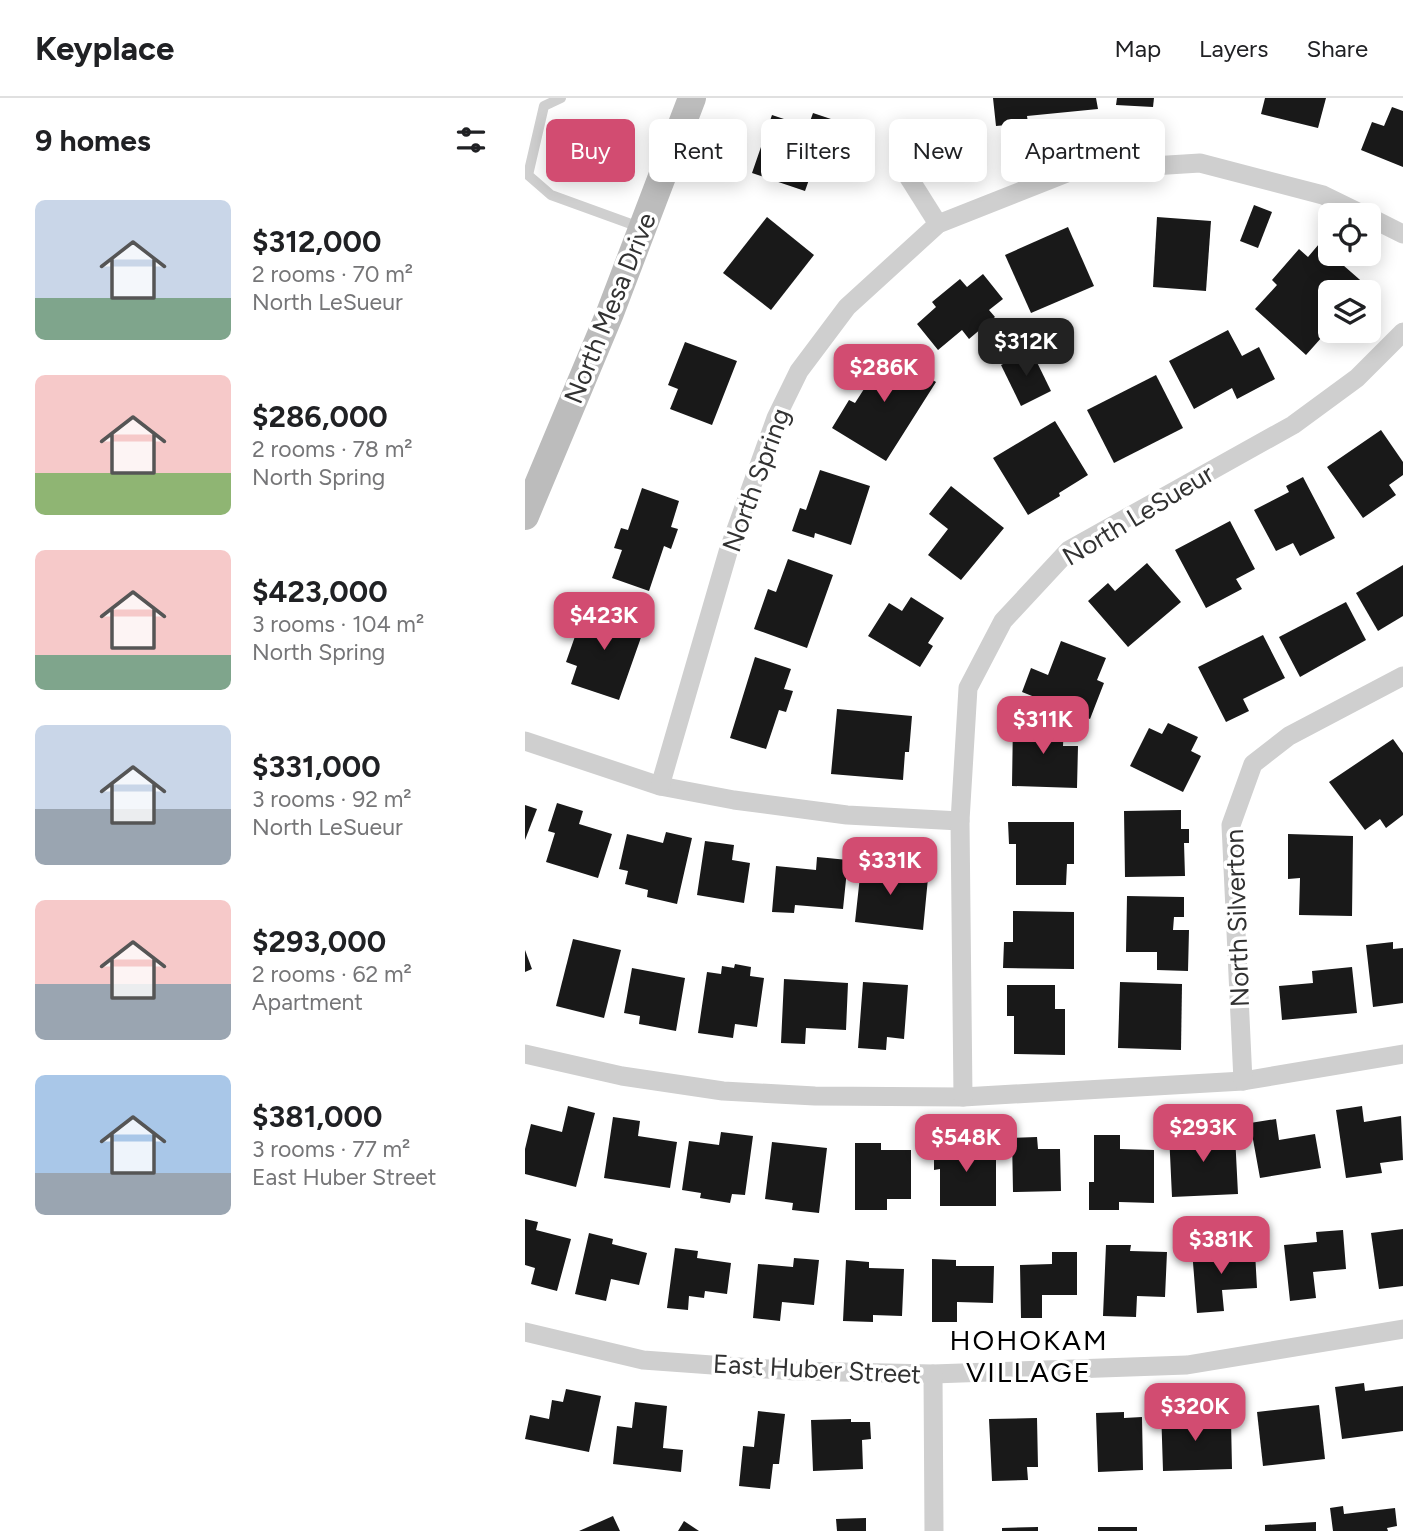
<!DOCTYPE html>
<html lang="en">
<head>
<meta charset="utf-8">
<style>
	body { margin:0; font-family:Figtree,sans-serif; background:#f6f6f6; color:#202124; height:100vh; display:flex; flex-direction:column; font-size:26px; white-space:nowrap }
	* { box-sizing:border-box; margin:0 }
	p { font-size:23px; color:#757577 }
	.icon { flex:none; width:38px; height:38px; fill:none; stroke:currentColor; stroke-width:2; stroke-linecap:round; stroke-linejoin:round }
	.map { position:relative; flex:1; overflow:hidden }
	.drawer { display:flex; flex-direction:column; background:#fff; width:525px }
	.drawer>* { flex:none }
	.guide { position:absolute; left:21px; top:21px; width:665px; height:63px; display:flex; gap:14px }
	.controls { position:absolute; left:793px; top:105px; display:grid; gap:14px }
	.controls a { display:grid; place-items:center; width:63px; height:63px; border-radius:10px; background:#fff; box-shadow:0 4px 18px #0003; font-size:35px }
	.price { position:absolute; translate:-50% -60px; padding:0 16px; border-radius:14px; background:#d24c71; color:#fff; font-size:23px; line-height:46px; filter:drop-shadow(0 2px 4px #0008) }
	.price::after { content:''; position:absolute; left:50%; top:42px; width:21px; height:16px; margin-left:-10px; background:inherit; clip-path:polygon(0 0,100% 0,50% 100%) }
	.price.current { background:#222; color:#fff }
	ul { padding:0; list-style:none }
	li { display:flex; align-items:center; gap:21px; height:175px; padding:0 35px }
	li span { display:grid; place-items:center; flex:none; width:196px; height:140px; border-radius:10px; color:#555 }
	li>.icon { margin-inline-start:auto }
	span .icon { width:84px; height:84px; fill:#fffc; stroke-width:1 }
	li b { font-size:30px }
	h2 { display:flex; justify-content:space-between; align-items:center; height:84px; padding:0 35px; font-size:30px }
	.tag { padding:0 24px; border-radius:10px; background:#fff; box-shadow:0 4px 18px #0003; font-size:24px; line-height:63px }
	.tag.current { background:#d24c71; color:#fff }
	header { display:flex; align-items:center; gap:42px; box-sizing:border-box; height:98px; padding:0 35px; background:#fff; border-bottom:2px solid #e0e0e0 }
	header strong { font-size:33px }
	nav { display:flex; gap:38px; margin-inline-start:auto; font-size:24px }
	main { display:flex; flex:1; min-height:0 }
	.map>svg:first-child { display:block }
	.building { fill:#191919 }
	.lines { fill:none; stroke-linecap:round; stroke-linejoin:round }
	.lane { stroke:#cfcfcf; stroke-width:10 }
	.street { stroke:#cfcfcf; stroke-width:19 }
	.secondary { stroke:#bcbcbc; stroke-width:28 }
	.labels { text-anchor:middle; stroke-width:7; stroke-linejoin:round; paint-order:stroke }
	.street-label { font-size:26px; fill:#323232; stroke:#fff }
	.neighbourhood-label { font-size:28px; letter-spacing:2px; fill:#000; stroke:#fff }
</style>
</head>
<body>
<header>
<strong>Keyplace</strong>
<nav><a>Map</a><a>Layers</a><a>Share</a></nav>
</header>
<main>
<section class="drawer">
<h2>9 homes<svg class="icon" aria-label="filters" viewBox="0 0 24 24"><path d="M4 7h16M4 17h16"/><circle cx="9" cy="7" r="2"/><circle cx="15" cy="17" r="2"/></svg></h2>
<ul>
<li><span style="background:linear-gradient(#c9d6e8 70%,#7fa58c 0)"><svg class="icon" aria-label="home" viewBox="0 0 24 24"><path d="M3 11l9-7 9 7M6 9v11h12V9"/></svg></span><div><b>$312,000</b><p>2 rooms · 70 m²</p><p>North LeSueur</p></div></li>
<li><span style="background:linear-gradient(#f6c9c9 70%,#8fb573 0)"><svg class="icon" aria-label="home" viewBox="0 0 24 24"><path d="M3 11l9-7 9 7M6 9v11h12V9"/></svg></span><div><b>$286,000</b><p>2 rooms · 78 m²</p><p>North Spring</p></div></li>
<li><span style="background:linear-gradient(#f6c9c9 75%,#7fa58c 0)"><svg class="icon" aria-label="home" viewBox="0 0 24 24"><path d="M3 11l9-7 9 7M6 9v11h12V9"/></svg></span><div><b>$423,000</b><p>3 rooms · 104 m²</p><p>North Spring</p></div></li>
<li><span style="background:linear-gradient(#c9d6e8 60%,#9aa5b1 0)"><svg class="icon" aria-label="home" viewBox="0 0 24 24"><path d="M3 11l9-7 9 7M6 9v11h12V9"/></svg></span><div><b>$331,000</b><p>3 rooms · 92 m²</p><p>North LeSueur</p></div></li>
<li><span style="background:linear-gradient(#f6c9c9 60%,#9aa5b1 0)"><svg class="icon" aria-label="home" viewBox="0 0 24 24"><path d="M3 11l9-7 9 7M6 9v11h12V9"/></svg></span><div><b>$293,000</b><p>2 rooms · 62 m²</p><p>Apartment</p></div></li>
<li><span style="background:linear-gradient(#a9c7e8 70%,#9aa5b1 0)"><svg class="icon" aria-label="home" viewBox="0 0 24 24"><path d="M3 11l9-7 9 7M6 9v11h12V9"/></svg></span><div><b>$381,000</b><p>3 rooms · 77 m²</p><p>East Huber Street</p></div></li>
</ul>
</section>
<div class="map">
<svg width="878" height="1433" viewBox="0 0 878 1433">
	<rect width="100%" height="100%" fill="#fff"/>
	<g class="building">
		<path d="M468 0H571L573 11 502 18 503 25 471 28Z"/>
		<path d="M592 0H629L628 9 591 7Z"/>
		<path d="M740 0H801L793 30 736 16Z"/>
		<path d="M867 9 878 13V69L836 52 847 24 859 28Z"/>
		<path d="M288 15 318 25 305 63 292 59 280 93 227 75 247 17 283 29Z"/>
		<path d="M729 107 747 114 733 150 715 143Z"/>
		<path d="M242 119 289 157 246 212 198 175Z"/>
		<path d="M632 119 686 123 681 193 628 189Z"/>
		<path d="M543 129 569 188 506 215 480 157Z"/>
		<path d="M794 146 842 188 837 194H805V230L781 257 730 211 752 187 747 182 774 151 783 159Z"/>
		<path d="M458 176 478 201 464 212 470 219 444 241 437 232 413 252 392 226 411 209 407 204 435 181 442 189Z"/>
		<path d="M703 232 717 258 734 249 750 281 712 301 707 290 669 311 644 263Z"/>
		<path d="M160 244 212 263 187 327 145 311 153 291 143 287Z"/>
		<path d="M355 249 411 284 361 363 307 330 324 302 330 305 339 291 332 286Z"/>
		<path d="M506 252 526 293 496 308 476 267Z"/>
		<path d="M631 277 658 330 589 365 562 312Z"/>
		<path d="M530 323 563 377 534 395 535 398 503 417 468 360Z"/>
		<path d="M856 332 878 364V377L864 387 871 397 838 420 802 369Z"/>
		<path d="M295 372 345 388 326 447 290 435 289 440 267 433 275 410 281 412Z"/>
		<path d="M778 379 810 440 775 458 768 445 751 453 729 412 764 394 761 388Z"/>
		<path d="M426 388 479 430 436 482 403 457 423 431 404 416Z"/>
		<path d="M117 390 154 403 146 429 153 431 146 451 139 448 124 493 87 480 97 452 89 450 96 430 103 432Z"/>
		<path d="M705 423 730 471 711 481 717 491 681 510 650 452Z"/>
		<path d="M263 461 308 477 282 550 229 531 243 491 251 494Z"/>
		<path d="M622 465 656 504 603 549 563 503 583 485 590 493Z"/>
		<path d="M878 467V518L853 533 831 495Z"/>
		<path d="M386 499 419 520 403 545 408 548 395 569 343 538 364 505 377 513Z"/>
		<path d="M821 504 841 542 775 579 754 539Z"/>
		<path d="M61 507 120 528 94 602 46 586 52 568 41 564Z"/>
		<path d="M738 537 760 580 718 601 724 613 701 624 673 569Z"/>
		<path d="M536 543 581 560 572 582 579 585 565 621 497 594 506 570 523 577Z"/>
		<path d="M230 559 266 571 259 591 268 593 261 614 254 612 241 651 205 640Z"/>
		<path d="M312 611 387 618 384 654H380L378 682 306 676Z"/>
		<path d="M488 623 539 625 538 648H553L552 690 487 688Z"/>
		<path d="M643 625 673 639 666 653 676 658 658 694 605 668 624 630 637 636Z"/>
		<path d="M868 641 878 655V717L861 730 855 721 840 732 804 684Z"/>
		<path d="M32 705 58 713 54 726 87 736 73 780 21 764 30 735 23 733Z"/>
		<path d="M0 707 12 711 0 742Z"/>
		<path d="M656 712V731H664V745H659L660 778 600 779 599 713Z"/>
		<path d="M483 724H549V766H542L541 787H491V746H484Z"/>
		<path d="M141 734 167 740 152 806 122 799 123 792 100 786 103 773 94 771 102 736 138 745Z"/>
		<path d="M763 736 828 738 827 818 774 817 775 780 763 781Z"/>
		<path d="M180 743 209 747 207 762 225 765 219 805 172 797Z"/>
		<path d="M292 759 323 762 318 811 270 807 269 815 247 814 251 768 291 772Z"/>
		<path d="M337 760 366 763 365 775 403 780 398 832 330 824Z"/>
		<path d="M602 798 659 799V819H649L648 832H664L663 873 632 872V854H601Z"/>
		<path d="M488 813 549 814V871L478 870 479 844H488Z"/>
		<path d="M48 841 96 852 79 920 31 908Z"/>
		<path d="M868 844V851L878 850V905L848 909 841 847Z"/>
		<path d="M0 852 7 871 0 874Z"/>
		<path d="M210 866 226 869 225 878 239 880 232 929 210 926 208 940 173 935 182 874 196 876 197 868 209 870Z"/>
		<path d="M827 869 832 915 757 922 754 888 788 885 787 873Z"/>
		<path d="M107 870 160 880 151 933 114 926 115 918 99 915Z"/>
		<path d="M259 881 323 885 321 932 281 930 280 946 256 945Z"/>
		<path d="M338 884 383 887 379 941 362 939 361 952 333 950Z"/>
		<path d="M595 884 657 886 656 952 593 950Z"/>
		<path d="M482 887H530V911H540V957L489 956V918H482Z"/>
		<path d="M43 1008 70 1015 51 1089 0 1076V1051L6 1026 37 1034Z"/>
		<path d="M837 1008 839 1024 876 1018 878 1062 855 1065 857 1075 821 1080 811 1012Z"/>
		<path d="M88 1019 115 1023 113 1038 152 1044 145 1090 79 1080Z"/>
		<path d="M751 1021 754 1042 790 1036 796 1070 735 1080 725 1025Z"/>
		<path d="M687 1033V1038L710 1037 713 1096 647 1099 644 1035Z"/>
		<path d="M196 1034 228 1038 220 1097 207 1096 205 1105 175 1100 176 1095 157 1092 164 1043 194 1047Z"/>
		<path d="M569 1037H595V1051L629 1052V1105L594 1104V1112H564V1084H569Z"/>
		<path d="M512 1039 513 1051H535L536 1093 488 1094 487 1040Z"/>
		<path d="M409 1042H436V1050H471V1108H415V1071L409 1072Z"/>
		<path d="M247 1044 302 1050 294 1115 267 1112 268 1105 240 1101Z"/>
		<path d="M330 1045H356V1052H386V1101H362V1112H330Z"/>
		<path d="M0 1121 13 1124 11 1132 46 1141 32 1193 6 1186 10 1170 0 1167Z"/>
		<path d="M878 1131V1188L854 1191 846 1135Z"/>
		<path d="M818 1132 821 1171 788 1174 791 1200 765 1203 759 1147 792 1144 791 1134Z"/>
		<path d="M64 1135 88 1141 87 1146 122 1155 114 1187 86 1181 81 1203 50 1196Z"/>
		<path d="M581 1147H606L605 1153 642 1154 640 1199 612 1198 611 1219 578 1218Z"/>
		<path d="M150 1150 173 1153 172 1160 206 1165 202 1196 180 1193 179 1200 164 1198 163 1212 142 1210Z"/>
		<path d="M692 1150 693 1156 730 1154 732 1190 697 1192 699 1213 672 1215 667 1152Z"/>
		<path d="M527 1154H552V1197H517V1220H496L495 1167 527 1166Z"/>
		<path d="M269 1160 294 1162 289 1207 257 1204 255 1223 228 1220 233 1166 268 1169Z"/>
		<path d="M407 1161 431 1162V1168H469L468 1205 432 1204V1224H407Z"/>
		<path d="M321 1162 344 1164V1170L379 1171 377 1218 348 1217V1224L318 1223Z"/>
		<path d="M839 1285 840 1293 878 1288V1333L817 1341 810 1289Z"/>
		<path d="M41 1291 76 1298 64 1354 0 1341 5 1317 24 1321 27 1302 38 1304Z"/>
		<path d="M110 1304 142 1308 138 1350 158 1352 156 1374 88 1366 92 1328 107 1330Z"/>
		<path d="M794 1307 800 1361 738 1368 732 1314Z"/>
		<path d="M636 1310H660L661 1323 706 1322 707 1371 638 1373Z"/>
		<path d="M233 1313 260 1316 254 1366H248L245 1391 214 1388 218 1348 229 1349Z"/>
		<path d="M599 1314V1320L617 1319 618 1372 573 1374 571 1315Z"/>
		<path d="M512 1320 513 1369H502L503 1382 467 1383 464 1321Z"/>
		<path d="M326 1321V1324H345L346 1341 337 1342 338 1371 288 1373 286 1322Z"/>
		<path d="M818 1408 819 1416 870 1410 872 1428 862 1430 863 1433H808L805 1410Z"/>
		<path d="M88 1418 95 1433H54Z"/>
		<path d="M341 1420V1433H312L311 1421Z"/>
		<path d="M159 1423 174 1433H153Z"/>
		<path d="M791 1424V1433H740V1427Z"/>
		<path d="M513 1429V1433H477V1430Z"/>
		<rect x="573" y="1429" width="39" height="4"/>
	</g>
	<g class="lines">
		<path class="lane" d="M36 0 19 8 3 77 26 97 117 130"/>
		<g class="street">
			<path d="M374 64 413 126"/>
			<path d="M844 119 878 136"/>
			<path d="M0 643 135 688 209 702 322 717 435 723"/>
			<path d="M135 688 203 454 251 320 274 273 322 209 413 126 547 73 675 65 798 97 839 117"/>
			<path d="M0 956 97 978 198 993 290 998 438 999 718 983 878 956"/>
			<path d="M718 983 706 727 728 666 764 638 878 578"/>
			<path d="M438 999 435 723 443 590 478 523 544 452 768 327 832 280 878 234"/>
			<path d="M0 1234 118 1262 270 1273 408 1276 662 1267 878 1231"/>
			<path d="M408 1276 409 1433"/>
		</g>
		<path class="secondary" d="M0 418 85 215 167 0"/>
	</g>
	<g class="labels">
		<g class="street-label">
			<text transform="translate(85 210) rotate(-68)" y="9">North Mesa Drive</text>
			<text transform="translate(231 382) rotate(-70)" y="9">North Spring</text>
			<text transform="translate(613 417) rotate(-31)" y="9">North LeSueur</text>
			<text transform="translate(712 820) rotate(-92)" y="9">North Silverton</text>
			<text transform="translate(292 1271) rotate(3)" y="9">East Huber Street</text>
		</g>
		<g class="neighbourhood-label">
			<text x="504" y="1252">HOHOKAM<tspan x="504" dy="32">VILLAGE</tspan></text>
		</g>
	</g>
</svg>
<div class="controls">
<a><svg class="icon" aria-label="locate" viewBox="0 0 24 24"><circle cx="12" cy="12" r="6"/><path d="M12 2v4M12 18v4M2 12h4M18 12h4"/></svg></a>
<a><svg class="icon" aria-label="layers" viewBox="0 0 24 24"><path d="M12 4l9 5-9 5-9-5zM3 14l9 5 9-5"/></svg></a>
</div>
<b class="price current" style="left:501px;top:280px">$312K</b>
<b class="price" style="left:359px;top:306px">$286K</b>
<b class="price" style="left:79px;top:554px">$423K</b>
<b class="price" style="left:518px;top:658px">$311K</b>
<b class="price" style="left:365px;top:799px">$331K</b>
<b class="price" style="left:678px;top:1066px">$293K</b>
<b class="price" style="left:441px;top:1076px">$548K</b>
<b class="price" style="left:696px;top:1178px">$381K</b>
<b class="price" style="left:670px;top:1345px">$320K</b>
<div class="guide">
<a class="tag current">Buy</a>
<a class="tag">Rent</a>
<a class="tag">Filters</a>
<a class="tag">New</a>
<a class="tag">Apartment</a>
</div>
</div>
</main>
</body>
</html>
